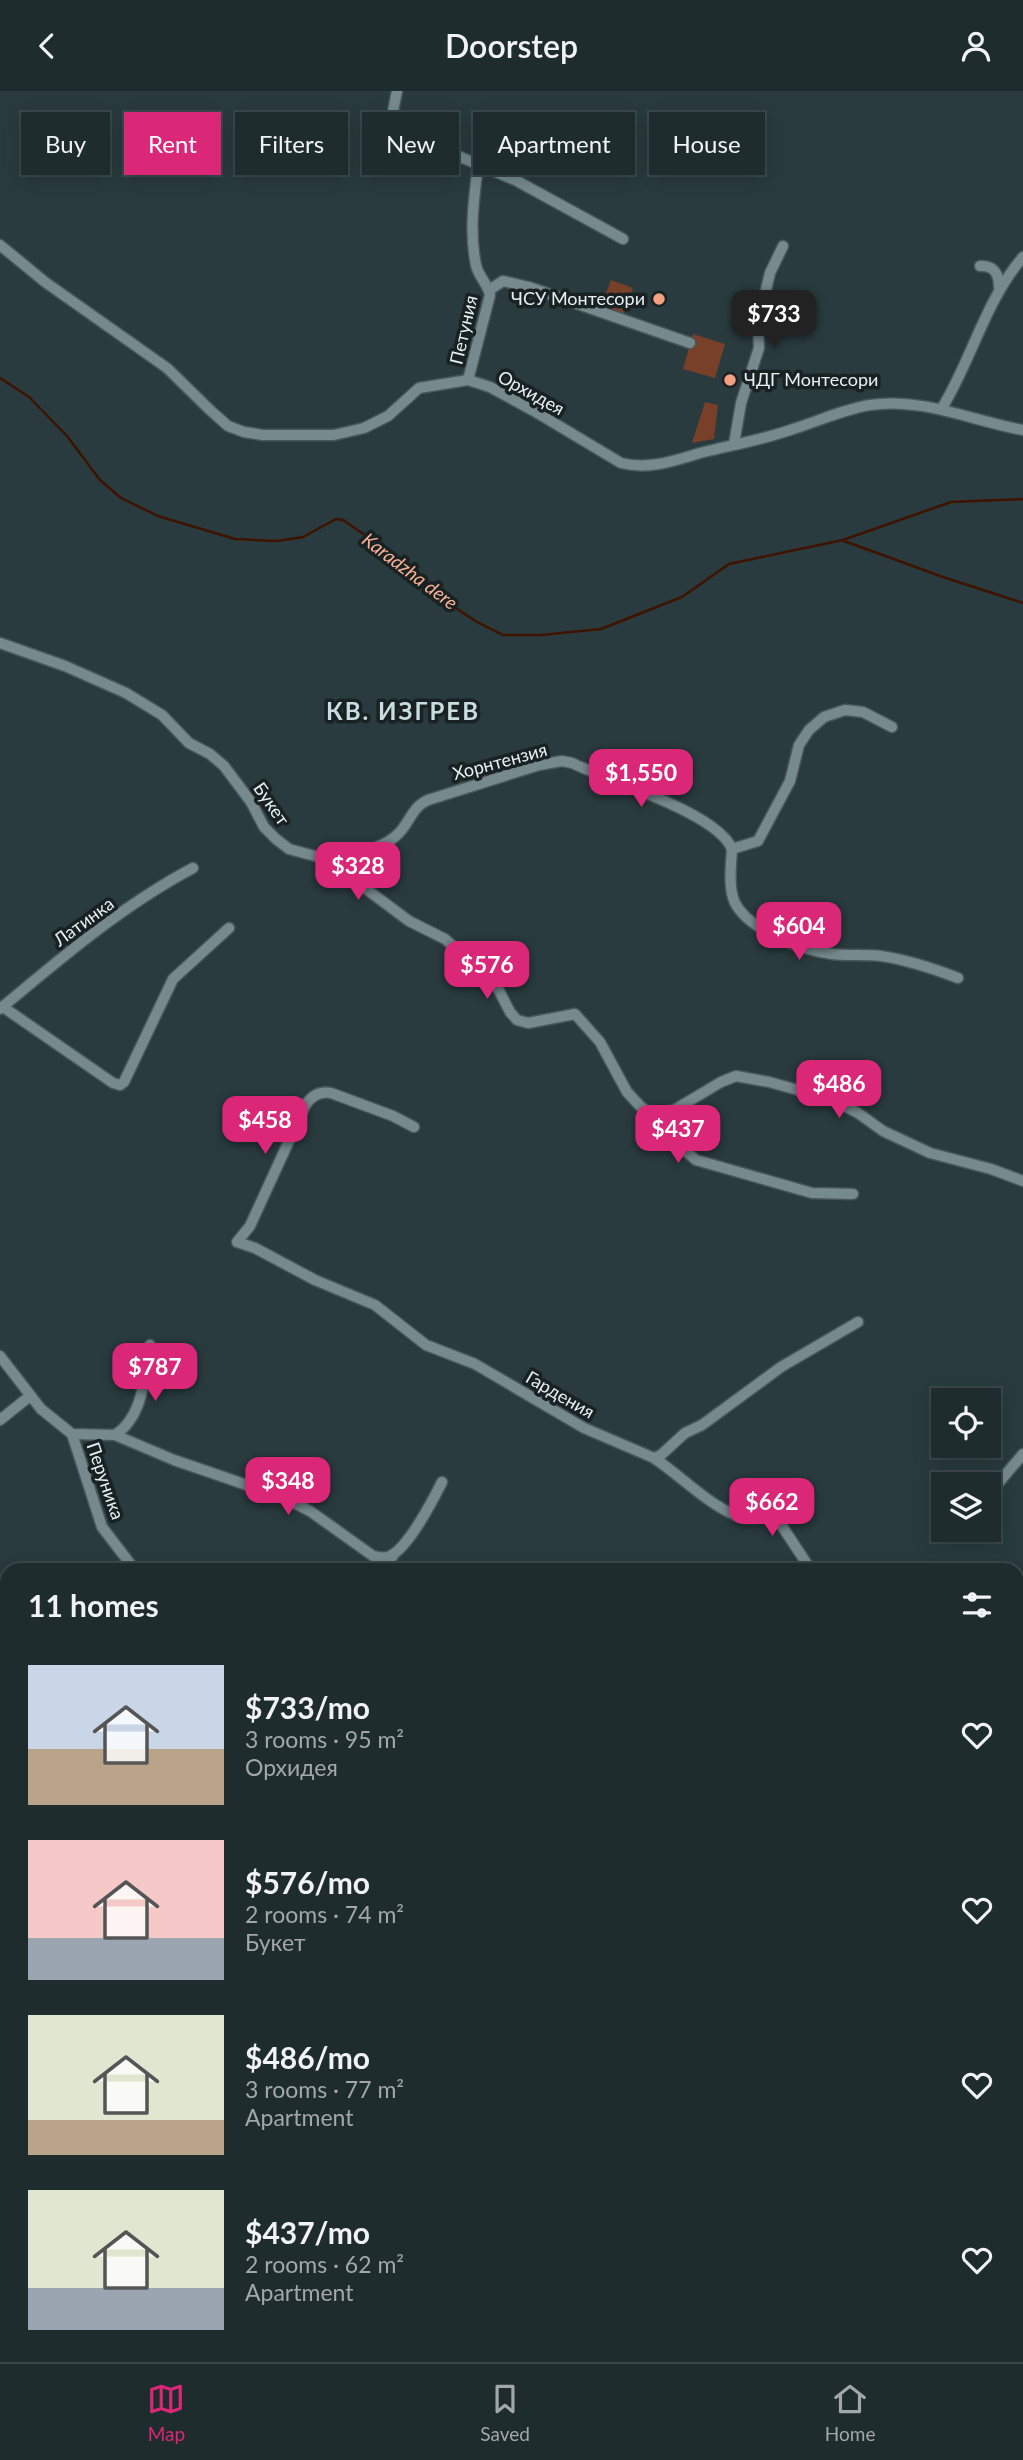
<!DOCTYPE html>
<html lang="en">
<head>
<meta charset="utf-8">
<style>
	body { margin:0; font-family:Lato,sans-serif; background:#273436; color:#f1f3f6; height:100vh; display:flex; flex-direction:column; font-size:26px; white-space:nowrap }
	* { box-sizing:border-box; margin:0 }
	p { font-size:23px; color:#a1a7aa }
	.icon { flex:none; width:38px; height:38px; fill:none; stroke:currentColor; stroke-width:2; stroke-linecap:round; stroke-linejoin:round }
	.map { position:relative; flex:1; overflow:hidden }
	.sheet { position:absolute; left:0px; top:1472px; width:1024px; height:800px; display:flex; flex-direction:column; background:#1f2c2e; border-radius:21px 21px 0 0; box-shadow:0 4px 18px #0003,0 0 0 2px #3c484a }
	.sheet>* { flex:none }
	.banner { position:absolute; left:21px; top:21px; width:982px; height:63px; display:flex; gap:14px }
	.fabs { position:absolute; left:931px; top:1297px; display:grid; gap:14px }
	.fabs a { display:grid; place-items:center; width:70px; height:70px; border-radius:0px; background:#1f2c2e; box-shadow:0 4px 18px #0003,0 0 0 2px #3c484a; font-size:35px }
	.price { position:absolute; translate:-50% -60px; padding:0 16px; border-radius:14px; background:#db2777; color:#fff; font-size:23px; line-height:46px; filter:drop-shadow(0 2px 4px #0008) }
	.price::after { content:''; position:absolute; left:50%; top:42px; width:21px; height:16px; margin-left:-10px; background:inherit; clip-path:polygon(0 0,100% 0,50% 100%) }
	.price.on { background:#222; color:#fff }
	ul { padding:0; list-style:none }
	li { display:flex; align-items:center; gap:21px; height:175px; padding:0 28px }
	li span { display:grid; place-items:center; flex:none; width:196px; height:140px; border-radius:0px; color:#555 }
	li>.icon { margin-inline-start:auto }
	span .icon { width:84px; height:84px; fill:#fffc; stroke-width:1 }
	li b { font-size:30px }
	h2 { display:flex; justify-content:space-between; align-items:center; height:84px; padding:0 28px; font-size:30px }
	.chip { padding:0 24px; border-radius:0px; background:#1f2c2e; box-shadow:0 4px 18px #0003,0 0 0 2px #3c484a; font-size:24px; line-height:63px }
	.chip.on { background:#db2777; color:#fff }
	header { display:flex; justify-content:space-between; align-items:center; height:91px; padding:0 28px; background:#1f2c2e; font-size:32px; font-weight:600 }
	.dock { display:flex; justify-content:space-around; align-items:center; height:98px; border-top:2px solid #3c484a; background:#1f2c2e; font-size:19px; color:#a1a7aa }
	.dock a { display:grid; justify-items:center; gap:4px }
	.dock .on { color:#db2777 }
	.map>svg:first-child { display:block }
	.green { fill:#784028 }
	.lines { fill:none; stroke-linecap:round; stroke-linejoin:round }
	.stream { stroke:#3e1300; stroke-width:2.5 }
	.minor-casing { stroke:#48585a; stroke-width:13 }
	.minor { stroke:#768a8d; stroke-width:10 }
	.poi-dot { fill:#f2a07f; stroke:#192122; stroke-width:2.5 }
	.labels { text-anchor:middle; stroke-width:7; stroke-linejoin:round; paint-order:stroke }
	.poi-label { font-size:18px; fill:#e5f0f2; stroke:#192122; text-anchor:end }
	.street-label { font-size:18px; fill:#e5f0f2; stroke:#192122 }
	.water-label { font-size:19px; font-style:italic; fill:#f7b093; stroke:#192122 }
	.district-label { font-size:24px; font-weight:bold; letter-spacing:2px; fill:#c8dde0; stroke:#192122 }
</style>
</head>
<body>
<header><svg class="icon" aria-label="back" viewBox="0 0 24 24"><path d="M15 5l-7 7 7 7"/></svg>Doorstep<svg class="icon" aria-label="person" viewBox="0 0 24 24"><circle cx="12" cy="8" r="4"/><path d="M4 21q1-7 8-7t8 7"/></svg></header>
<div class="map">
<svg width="1023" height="2271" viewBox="0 0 1023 2271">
	<rect width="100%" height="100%" fill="#293b3e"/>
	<g class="green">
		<path d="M611 189 633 197 622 227 600 219Z"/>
		<path d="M693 243 725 253 715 287 683 278Z"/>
		<path d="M705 311 718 314 714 348 692 352Z"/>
		<path d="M1023 1718V1823L1017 1814V1720Z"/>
		<path d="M7 1831V2264L123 2265 120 2271H0V1836Z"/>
		<path d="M1023 1925V2271H447L441 2265 1017 2264V1971L1019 1932Z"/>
	</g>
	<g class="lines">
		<g class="stream">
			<path d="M0 287 29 306 67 345 100 389 121 407 158 425 235 448 277 450 303 446 336 428 343 429 365 444 436 504 477 531 503 544H541L601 538 682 506 729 473 843 449 951 411 1023 408"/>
			<path d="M844 450 943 486 1023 512"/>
			<path d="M0 1966 7 1967"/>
			<path d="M0 2182 7 2189"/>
			<path d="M1017 2235 1023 2233"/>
			<path d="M65 2264 70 2271"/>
			<path d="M669 2264 680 2271"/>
			<path d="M870 2264 891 2267 911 2264"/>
			<path d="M778 2271 782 2264"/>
		</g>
		<defs>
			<g id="minor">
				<path d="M397 0 391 30 392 36 400 44 437 56 517 90 623 148"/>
				<path d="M0 154 45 191 167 277 210 319 228 335 244 341 263 344H334L364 337 388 325 419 297 468 289 490 296 534 320 621 372C649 379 673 370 700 362 731 354 763 349 793 338 819 330 844 318 870 314 923 306 972 330 1023 339"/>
				<path d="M980 175C994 174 999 183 999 196"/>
				<path d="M489 199 503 190 529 196 690 252"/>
				<path d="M468 289 490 204C488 193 478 185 476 174 469 140 474 108 478 74"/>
				<path d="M942 317C972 268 985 210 1023 166"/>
				<path d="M734 353 741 312 759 257 758 232 770 182 783 155"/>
				<path d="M0 552 65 575 126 602 162 624 189 652 210 663 224 675 251 711 264 736 276 748 289 758 326 768 409 830 445 848 463 864 479 872 490 882 510 921 517 929 528 932 575 923 600 951 627 1001 640 1015 653 1025 670 1047 696 1069 812 1102 853 1103"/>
				<path d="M732 758C731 774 728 797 735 812 750 840 802 859 832 863 848 865 865 863 881 865 908 869 932 877 958 887"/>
				<path d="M326 768C350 760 380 762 399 742 410 731 412 716 428 709L539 674 562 670 572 672C609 690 718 722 732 758L758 750 790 690 799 654 809 639 824 626 845 619 863 621 892 636"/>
				<path d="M3 916 113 992 120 994 124 991 173 888 229 837"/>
				<path d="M0 918C61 867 123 814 193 777"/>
				<path d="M653 1025 674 1019 721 991 736 985 769 991 831 1008 858 1022 883 1040 930 1062 991 1078 1023 1090"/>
				<path d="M414 1036 393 1025 331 1002C319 1000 311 1005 305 1015L250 1135 237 1151 255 1157 315 1189 375 1214 426 1254 475 1273 584 1337 654 1367 661 1364 685 1342 702 1334 781 1276 858 1231"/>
				<path d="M0 1265 41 1318 72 1343 115 1344 174 1369 282 1406 310 1420 373 1465C379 1466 384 1468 390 1465 408 1457 433 1409 442 1391"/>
				<path d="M0 1329 30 1305"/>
				<path d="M72 1343 102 1436 135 1479"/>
				<path d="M115 1344C144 1325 144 1286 150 1254"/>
				<path d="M654 1367C681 1385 705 1411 735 1424 750 1431 764 1423 778 1429L811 1479"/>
				<path d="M989 1403 1023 1363"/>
				<path d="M382 1479 393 1465"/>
				<path d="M1017 1507 1023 1502"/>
				<path d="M1017 1714 1023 1712"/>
				<path d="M1017 1743H1023"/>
				<path d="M0 2028 7 2027"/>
				<path d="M528 2264 536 2271"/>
			</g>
		</defs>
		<use href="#minor" class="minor-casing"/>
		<use href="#minor" class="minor"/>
	</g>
	<g class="poi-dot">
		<circle cx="659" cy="208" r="7"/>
		<circle cx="730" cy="289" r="7"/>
	</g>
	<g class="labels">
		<g class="poi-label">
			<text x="645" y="214">ЧСУ Монтесори</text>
			<text x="744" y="295" text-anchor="start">ЧДГ Монтесори</text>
		</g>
		<g class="street-label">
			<text transform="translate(464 239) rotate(-77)" y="6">Петуния</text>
			<text transform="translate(531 302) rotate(29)" y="6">Орхидея</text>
			<text transform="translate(500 671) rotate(-15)" y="6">Хорнтензия</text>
			<text transform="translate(271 713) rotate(55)" y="6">Букет</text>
			<text transform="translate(84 831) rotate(-36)" y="6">Латинка</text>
			<text transform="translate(560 1304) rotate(30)" y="6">Гардения</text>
			<text transform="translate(105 1390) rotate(71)" y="6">Перуника</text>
		</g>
		<g class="water-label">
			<text transform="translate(410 480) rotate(37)" y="7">Karadzha dere</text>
		</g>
		<g class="district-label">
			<text x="403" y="629">КВ. ИЗГРЕВ</text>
		</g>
	</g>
</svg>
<div class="fabs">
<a><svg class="icon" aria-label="locate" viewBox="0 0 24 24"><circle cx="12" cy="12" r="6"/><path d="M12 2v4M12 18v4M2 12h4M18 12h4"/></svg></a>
<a><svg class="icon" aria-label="layers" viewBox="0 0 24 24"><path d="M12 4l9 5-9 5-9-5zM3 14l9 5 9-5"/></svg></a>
</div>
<b class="price on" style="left:774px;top:259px">$733</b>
<b class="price" style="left:641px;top:718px">$1,550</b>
<b class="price" style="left:358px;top:811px">$328</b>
<b class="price" style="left:799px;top:871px">$604</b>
<b class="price" style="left:487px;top:910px">$576</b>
<b class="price" style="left:839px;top:1029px">$486</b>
<b class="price" style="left:265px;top:1065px">$458</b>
<b class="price" style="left:678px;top:1074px">$437</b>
<b class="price" style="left:155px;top:1312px">$787</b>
<b class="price" style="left:288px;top:1426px">$348</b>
<b class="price" style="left:772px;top:1447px">$662</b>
<div class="banner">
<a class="chip">Buy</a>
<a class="chip on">Rent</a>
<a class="chip">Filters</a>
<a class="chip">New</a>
<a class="chip">Apartment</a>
<a class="chip">House</a>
</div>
<section class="sheet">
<h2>11 homes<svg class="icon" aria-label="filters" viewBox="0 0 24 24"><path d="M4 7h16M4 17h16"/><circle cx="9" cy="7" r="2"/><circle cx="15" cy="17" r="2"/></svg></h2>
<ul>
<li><span style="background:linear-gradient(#c9d6e8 60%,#b9a48a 0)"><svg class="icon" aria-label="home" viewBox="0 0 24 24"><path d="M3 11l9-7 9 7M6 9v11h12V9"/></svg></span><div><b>$733/mo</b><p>3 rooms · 95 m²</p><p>Орхидея</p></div><svg class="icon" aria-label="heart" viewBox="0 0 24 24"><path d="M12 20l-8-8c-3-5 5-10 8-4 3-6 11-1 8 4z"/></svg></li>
<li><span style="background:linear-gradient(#f6c9c9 70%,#9aa5b1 0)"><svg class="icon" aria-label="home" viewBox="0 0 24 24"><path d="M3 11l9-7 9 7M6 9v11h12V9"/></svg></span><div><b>$576/mo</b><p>2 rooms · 74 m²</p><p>Букет</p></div><svg class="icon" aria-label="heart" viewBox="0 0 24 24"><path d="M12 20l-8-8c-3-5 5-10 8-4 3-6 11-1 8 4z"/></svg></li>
<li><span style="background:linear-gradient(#dfe7d0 75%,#b9a48a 0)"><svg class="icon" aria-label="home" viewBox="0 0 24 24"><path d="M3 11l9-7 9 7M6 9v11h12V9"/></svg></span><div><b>$486/mo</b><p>3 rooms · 77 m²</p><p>Apartment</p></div><svg class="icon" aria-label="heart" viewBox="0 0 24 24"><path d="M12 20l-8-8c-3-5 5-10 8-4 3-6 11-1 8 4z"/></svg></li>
<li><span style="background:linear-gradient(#dfe7d0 70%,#9aa5b1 0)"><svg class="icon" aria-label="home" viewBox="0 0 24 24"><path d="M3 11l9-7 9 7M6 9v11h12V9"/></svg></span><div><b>$437/mo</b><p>2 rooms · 62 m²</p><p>Apartment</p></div><svg class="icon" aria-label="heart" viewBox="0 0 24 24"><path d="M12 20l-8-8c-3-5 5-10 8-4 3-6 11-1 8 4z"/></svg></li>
</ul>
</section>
</div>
<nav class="dock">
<a class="on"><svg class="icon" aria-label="map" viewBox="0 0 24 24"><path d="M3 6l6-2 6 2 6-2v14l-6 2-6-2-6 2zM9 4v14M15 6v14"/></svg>Map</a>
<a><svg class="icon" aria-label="saved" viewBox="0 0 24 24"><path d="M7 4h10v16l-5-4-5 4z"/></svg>Saved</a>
<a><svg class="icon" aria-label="home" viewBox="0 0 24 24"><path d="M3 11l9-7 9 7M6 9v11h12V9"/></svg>Home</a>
</nav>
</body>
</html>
